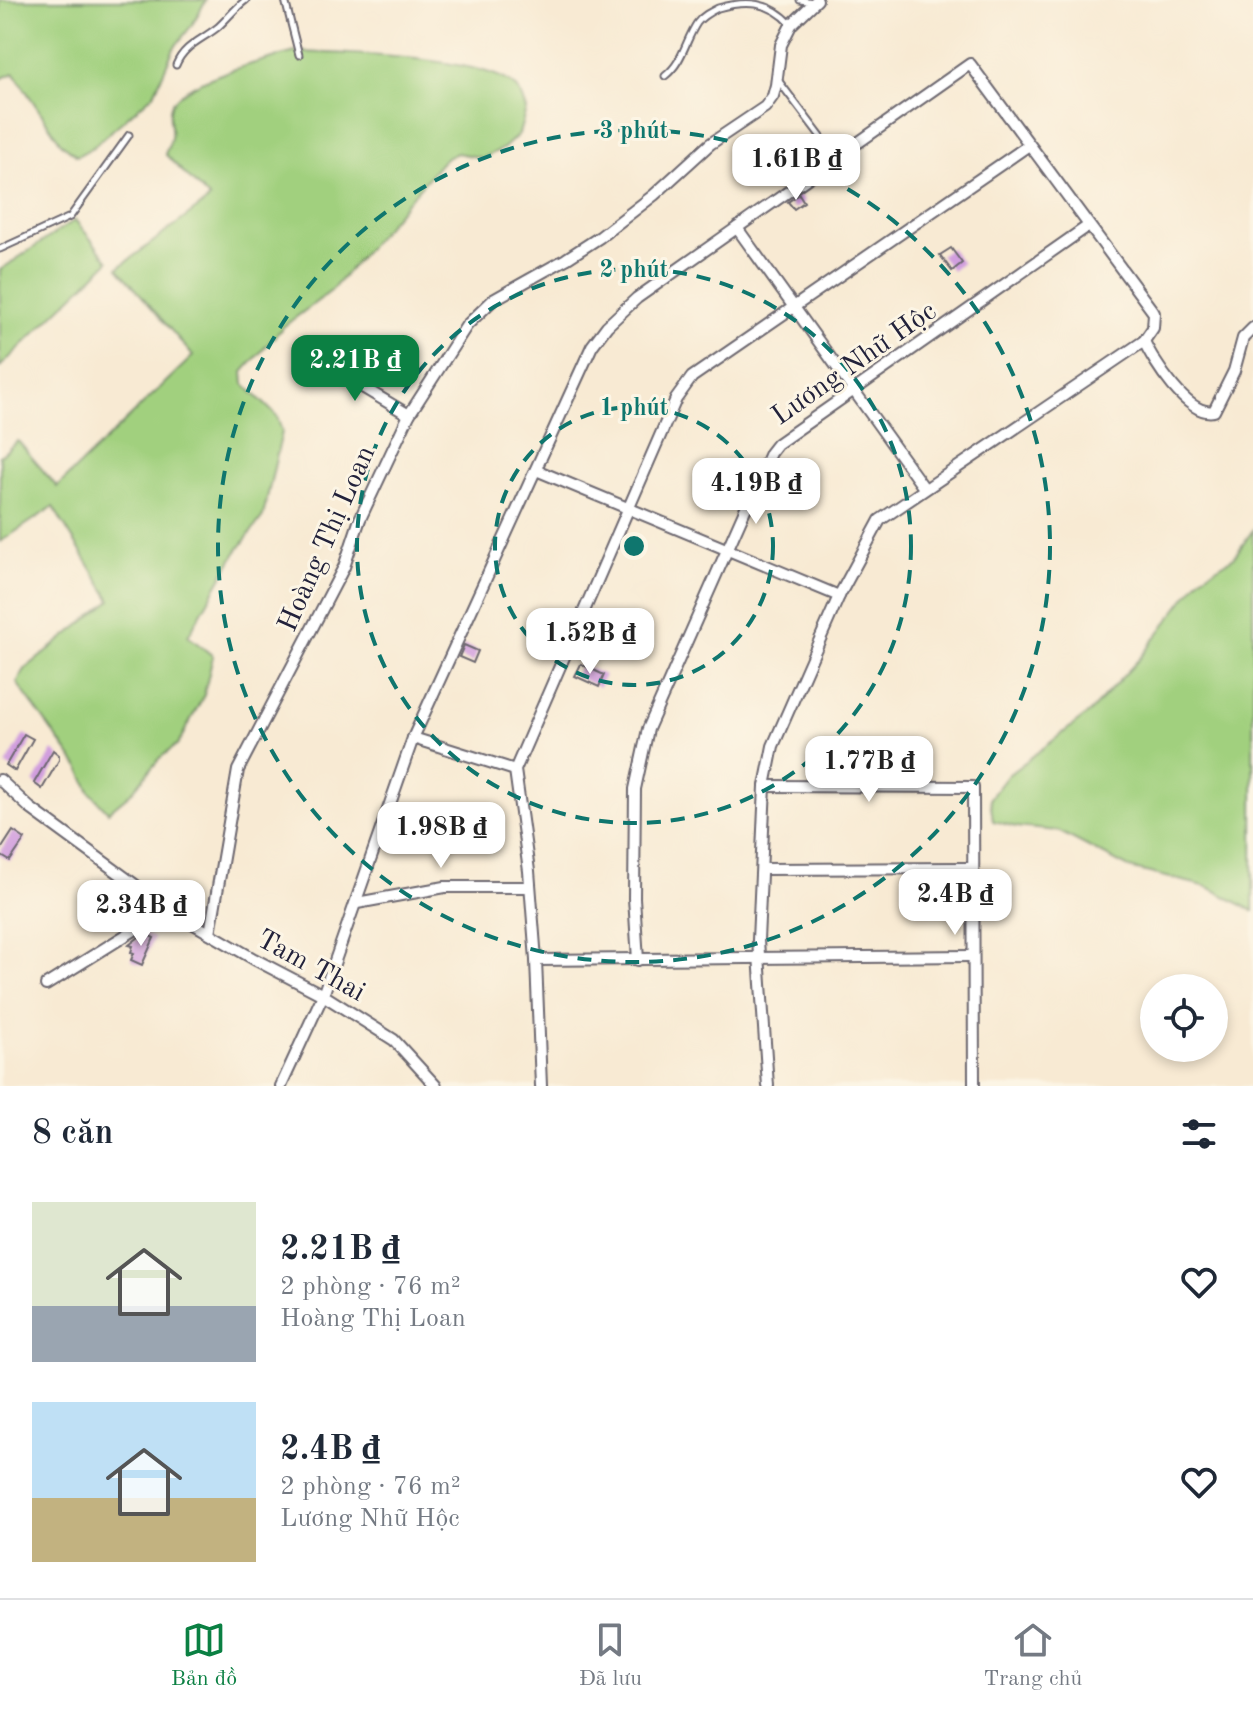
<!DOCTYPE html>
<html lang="vi">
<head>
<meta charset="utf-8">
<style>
	body { margin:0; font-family:"Old Standard TT",serif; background:#f6f6f7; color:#1f2937; height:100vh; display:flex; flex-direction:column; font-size:30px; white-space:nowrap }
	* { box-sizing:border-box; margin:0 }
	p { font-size:26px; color:#747a83 }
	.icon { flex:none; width:44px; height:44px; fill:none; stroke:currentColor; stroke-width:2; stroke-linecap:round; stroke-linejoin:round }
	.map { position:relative; height:1086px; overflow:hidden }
	.details { display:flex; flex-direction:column; background:#fff; flex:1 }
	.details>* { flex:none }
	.tools { position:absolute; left:1140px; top:974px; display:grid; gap:16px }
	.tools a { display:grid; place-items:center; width:88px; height:88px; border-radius:50%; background:#fff; box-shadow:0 4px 12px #0003; font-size:40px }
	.price { position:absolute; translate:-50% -68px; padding:0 18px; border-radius:16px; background:#fff; color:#222; font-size:26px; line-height:52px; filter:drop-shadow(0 2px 4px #0008) }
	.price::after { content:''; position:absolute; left:50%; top:48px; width:24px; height:18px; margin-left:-12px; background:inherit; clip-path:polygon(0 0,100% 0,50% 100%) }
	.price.active { background:#0b8043; color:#fff }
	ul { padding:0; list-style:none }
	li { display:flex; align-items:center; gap:24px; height:200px; padding:0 32px }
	li span { display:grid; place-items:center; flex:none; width:224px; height:160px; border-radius:0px; color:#555 }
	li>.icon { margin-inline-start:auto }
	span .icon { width:96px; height:96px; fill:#fffc; stroke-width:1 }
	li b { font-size:34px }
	h2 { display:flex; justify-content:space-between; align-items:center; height:96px; padding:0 32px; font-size:34px }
	.dock { display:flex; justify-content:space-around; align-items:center; height:112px; border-top:2px solid #e0e1e3; background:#fff; font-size:22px; color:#747a83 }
	.dock a { display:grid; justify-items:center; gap:4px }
	.dock .active { color:#0b8043 }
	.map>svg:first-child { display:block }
	.green { fill:#a1d07e; stroke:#62795c; stroke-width:2 }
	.building { fill:#d19ede }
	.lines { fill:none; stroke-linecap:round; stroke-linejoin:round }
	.lane-casing { stroke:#6d6870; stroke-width:9 }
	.street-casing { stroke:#6d6870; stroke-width:14 }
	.lane { stroke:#fff; stroke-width:5 }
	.street { stroke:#fff; stroke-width:10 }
	.ring { fill:none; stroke:#0f766e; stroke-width:4; stroke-dasharray:14 10 }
	.labels { text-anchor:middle; stroke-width:6; stroke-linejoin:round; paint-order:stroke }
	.street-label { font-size:28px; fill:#22223b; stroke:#fcf5e5 }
	.centre { fill:#0f766e; stroke:#fcf5e5; stroke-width:4 }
	.ring-label { font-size:24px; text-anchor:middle; font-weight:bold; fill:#0f766e; stroke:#fcf5e5; stroke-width:6; stroke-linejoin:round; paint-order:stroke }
</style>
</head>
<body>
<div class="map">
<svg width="1253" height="1086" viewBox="0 0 1253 1086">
	<rect width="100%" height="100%" fill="#fcf5e5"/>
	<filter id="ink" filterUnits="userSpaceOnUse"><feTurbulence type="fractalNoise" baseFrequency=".0125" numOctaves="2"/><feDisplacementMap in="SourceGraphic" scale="16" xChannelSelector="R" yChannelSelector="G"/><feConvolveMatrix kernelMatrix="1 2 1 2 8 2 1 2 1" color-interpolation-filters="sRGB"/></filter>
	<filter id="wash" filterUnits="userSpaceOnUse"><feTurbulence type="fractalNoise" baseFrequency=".006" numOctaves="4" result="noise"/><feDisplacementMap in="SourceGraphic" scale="32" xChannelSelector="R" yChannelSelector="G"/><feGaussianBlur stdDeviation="1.8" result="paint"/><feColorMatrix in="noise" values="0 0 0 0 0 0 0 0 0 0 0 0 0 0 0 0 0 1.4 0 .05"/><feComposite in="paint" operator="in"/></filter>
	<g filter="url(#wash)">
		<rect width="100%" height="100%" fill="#f8ead3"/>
		<g class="green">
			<path d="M0 0H206L192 25 174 48 154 94 93 147 77 156 61 143 14 73 0 79Z"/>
			<path d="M296 52C338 53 487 57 516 87 521 92 523 103 526 109L519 134 504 148 483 158 457 153 444 159 331 291 283 327 243 372 244 384 277 416 282 432 263 516 235 554 188 636 213 656 204 695 178 744 160 758 131 793 108 812 90 792 80 769 17 683 25 669 111 600 53 507 0 542V456L18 441 57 487 193 356 118 268 210 199 165 154C167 149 171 142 171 137 173 126 167 118 171 106 180 80 269 59 296 52Z"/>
			<path d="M75 220 109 261 0 367V270Z"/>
			<path d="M1253 530V911L1208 887 1129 868 1058 831 1016 827 993 821 990 798 1008 775 1089 713 1140 658 1201 577 1234 557Z"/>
		</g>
		<g id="blocks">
			<g class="building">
				<path d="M799 194 804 202 794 209 788 202Z"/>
				<path d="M951 248 962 263 952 271 940 255Z"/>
				<path d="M464 645 478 651 473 663 459 657Z"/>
				<path d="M581 664 604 675 599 687 575 676Z"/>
				<path d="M24 734 33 739 15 771 6 765Z"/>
				<path d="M53 750 59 755V760L42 789 34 783Z"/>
				<path d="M13 831 25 839 10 861 0 855V851Z"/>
				<path d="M144 933 154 938 142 965 131 960 134 953 131 952 133 946 129 945Z"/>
			</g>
		</g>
	</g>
	<g filter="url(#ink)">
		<use href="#blocks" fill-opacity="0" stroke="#6d6870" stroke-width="2"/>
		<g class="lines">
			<defs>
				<g id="lane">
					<path d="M285 0 299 55"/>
					<path d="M800 0 814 2"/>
					<path d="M176 65C184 45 202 40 218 27 228 18 235 8 246 0"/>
					<path d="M665 76C683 62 685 41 697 23 702 16 710 12 718 8 746 0 770 1 791 24"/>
					<path d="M778 80 837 158"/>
					<path d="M0 249 70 217 129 135"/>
				</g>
				<g id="street">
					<path d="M737 228 924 488"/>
					<path d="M1144 341C1153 361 1188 417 1214 411L1234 371 1243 338 1253 328"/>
					<path d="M319 361 409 415"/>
					<path d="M536 470 839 596"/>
					<path d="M413 738 515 770"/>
					<path d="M0 780 30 808 168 909 254 959 323 995 394 1040 436 1086"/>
					<path d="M765 786 973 787 974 1086"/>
					<path d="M762 869 972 868"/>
					<path d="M357 903 445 887H529"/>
					<path d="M210 933 238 770 344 567 360 519 409 415 467 325 493 300 566 259 600 237 654 195 710 144 765 107 773 96 776 85 781 45 791 25 817 0"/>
					<path d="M536 960 972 956"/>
					<path d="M638 960 634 898 635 789 648 729 770 453 777 444 1088 226"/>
					<path d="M46 985 168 909"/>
					<path d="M281 1086 323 995 413 738 592 346 607 326 637 298 970 64 1154 313 1153 328 1144 341 880 520 839 596 773 746 765 786 758 940 768 1086"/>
					<path d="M541 1086 536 960 529 871 515 770 676 399 692 377 1029 145"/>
				</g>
			</defs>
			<use href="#lane" class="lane-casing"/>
			<use href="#street" class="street-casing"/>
			<use href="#lane" class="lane"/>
			<use href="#street" class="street"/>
		</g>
	</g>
	<g class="ring">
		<circle cx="634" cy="546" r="139"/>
		<circle cx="634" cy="546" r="277"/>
		<circle cx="634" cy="546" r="416"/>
	</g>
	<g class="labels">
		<g class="street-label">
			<text transform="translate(853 362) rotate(-35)" y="10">Lương Nhữ Hộc</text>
			<text transform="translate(325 538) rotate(-66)" y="10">Hoàng Thị Loan</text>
			<text transform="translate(312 964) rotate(29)" y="10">Tam Thai</text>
		</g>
	</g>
	<circle cx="634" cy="546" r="12" class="centre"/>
	<g class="ring-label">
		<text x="634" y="138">3 phút</text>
		<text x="634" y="277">2 phút</text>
		<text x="634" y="415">1 phút</text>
	</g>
</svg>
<div class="tools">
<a><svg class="icon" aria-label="locate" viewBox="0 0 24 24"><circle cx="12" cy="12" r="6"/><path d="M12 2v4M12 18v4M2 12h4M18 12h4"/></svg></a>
</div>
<b class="price" style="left:796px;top:202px">1.61B ₫</b>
<b class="price active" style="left:355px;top:403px">2.21B ₫</b>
<b class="price" style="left:756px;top:526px">4.19B ₫</b>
<b class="price" style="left:590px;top:676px">1.52B ₫</b>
<b class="price" style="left:869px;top:804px">1.77B ₫</b>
<b class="price" style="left:441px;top:870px">1.98B ₫</b>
<b class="price" style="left:955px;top:937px">2.4B ₫</b>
<b class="price" style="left:141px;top:948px">2.34B ₫</b>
</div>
<section class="details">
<h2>8 căn<svg class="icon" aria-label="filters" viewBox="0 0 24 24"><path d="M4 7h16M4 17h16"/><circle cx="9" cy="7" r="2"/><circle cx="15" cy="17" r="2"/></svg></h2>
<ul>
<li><span style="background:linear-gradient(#dfe7d0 65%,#9aa5b1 0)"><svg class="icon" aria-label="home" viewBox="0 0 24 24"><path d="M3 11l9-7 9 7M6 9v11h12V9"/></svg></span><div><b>2.21B ₫</b><p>2 phòng · 76 m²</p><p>Hoàng Thị Loan</p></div><svg class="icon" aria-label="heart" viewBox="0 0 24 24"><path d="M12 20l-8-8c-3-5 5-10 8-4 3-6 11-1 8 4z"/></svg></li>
<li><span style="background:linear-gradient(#bfe0f5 60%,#c2b280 0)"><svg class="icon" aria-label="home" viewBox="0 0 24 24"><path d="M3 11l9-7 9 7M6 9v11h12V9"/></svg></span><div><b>2.4B ₫</b><p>2 phòng · 76 m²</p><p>Lương Nhữ Hộc</p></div><svg class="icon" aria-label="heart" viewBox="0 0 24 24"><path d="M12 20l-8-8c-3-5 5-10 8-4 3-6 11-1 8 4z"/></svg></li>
</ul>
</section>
<nav class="dock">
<a class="active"><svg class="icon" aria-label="map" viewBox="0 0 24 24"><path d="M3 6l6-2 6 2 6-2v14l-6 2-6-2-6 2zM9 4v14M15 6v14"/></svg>Bản đồ</a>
<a><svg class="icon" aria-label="saved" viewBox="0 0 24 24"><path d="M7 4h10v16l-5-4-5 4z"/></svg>Đã lưu</a>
<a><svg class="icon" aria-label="home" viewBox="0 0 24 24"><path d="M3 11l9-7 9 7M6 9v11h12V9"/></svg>Trang chủ</a>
</nav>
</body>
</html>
